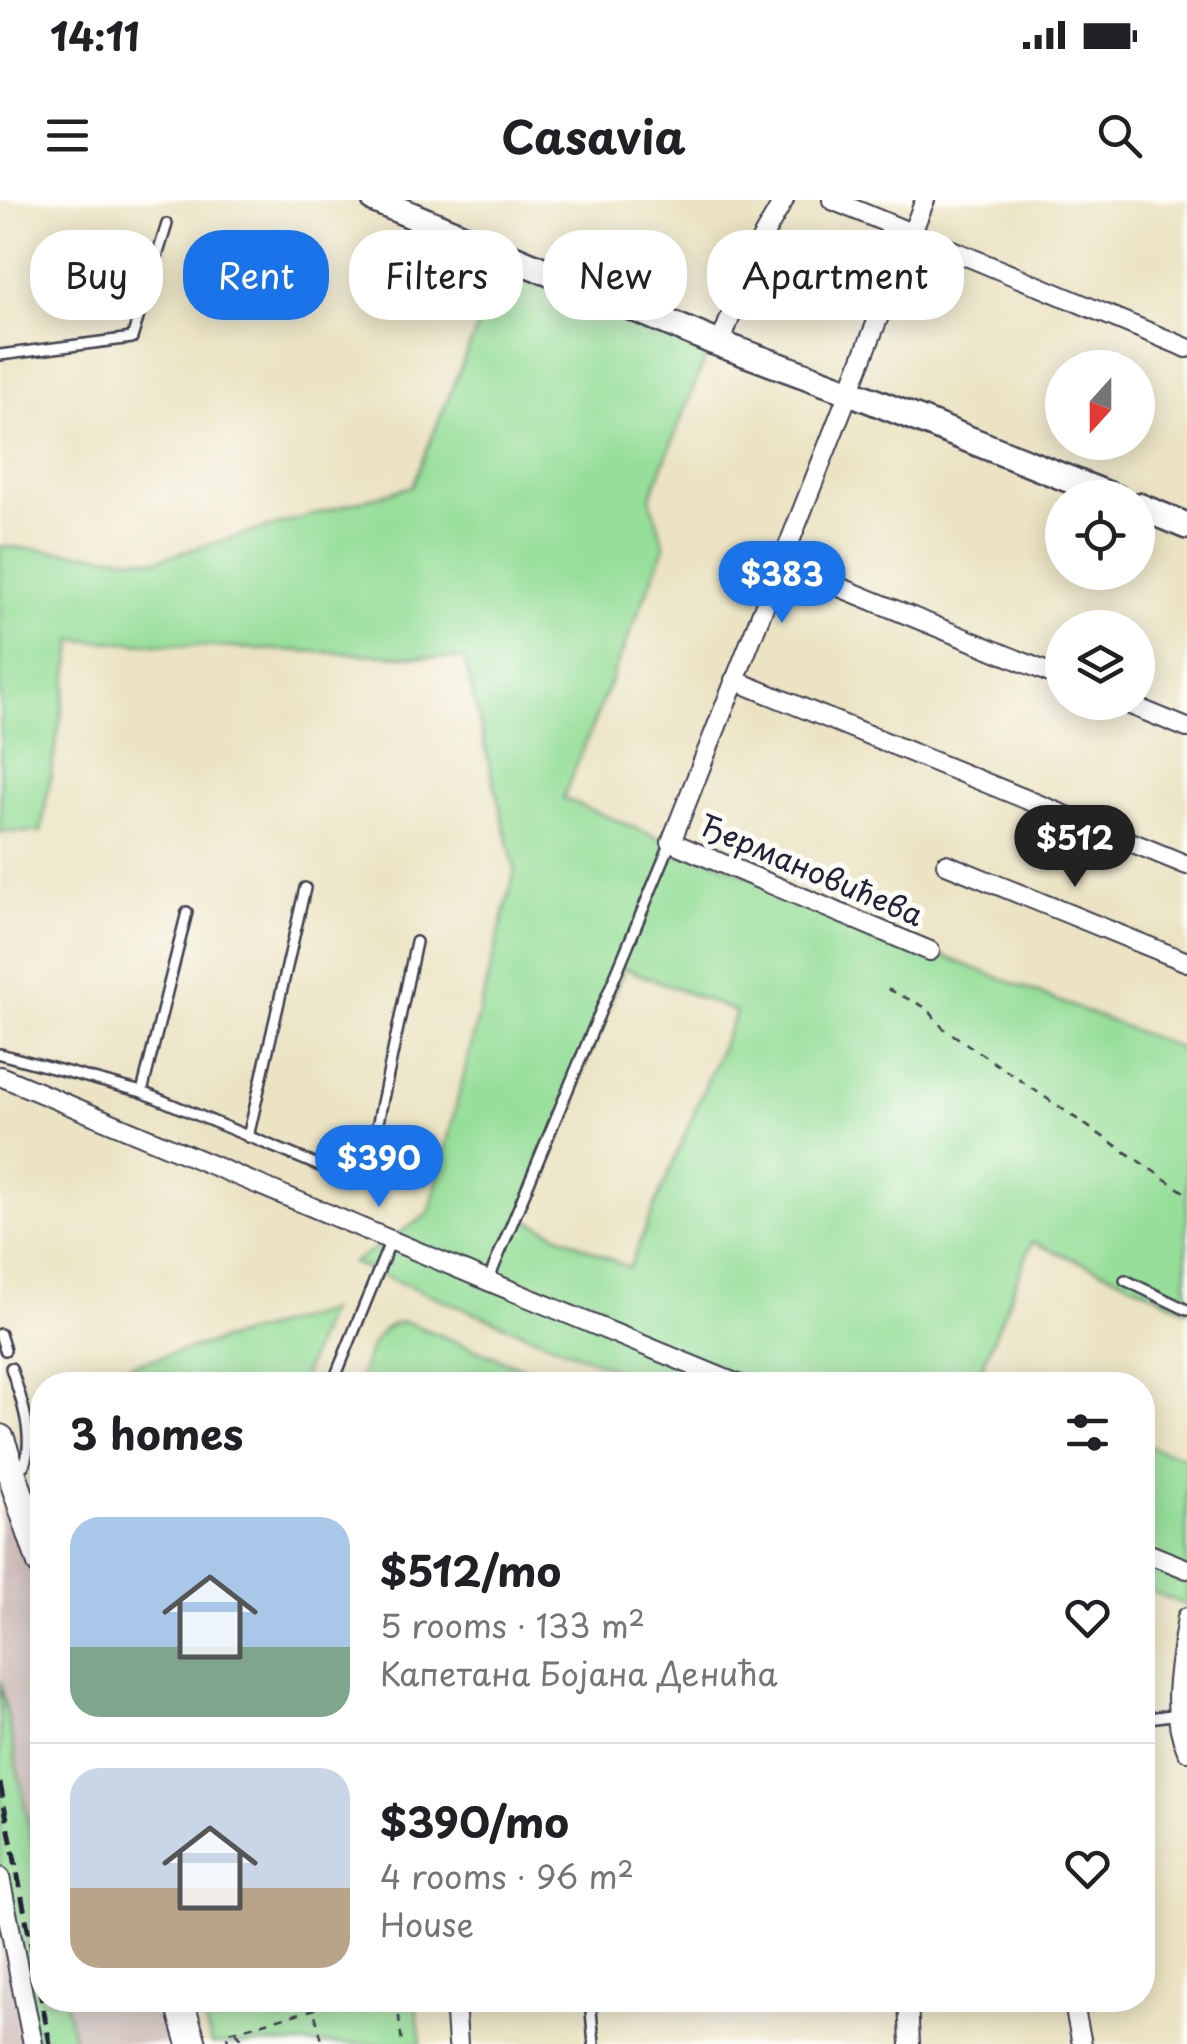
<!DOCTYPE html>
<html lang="en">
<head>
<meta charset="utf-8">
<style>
	body { margin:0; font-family:"Playpen Sans",sans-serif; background:#f6f6f6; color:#202124; height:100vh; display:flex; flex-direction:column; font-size:38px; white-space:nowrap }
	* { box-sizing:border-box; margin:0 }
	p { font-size:32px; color:#757577 }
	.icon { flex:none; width:55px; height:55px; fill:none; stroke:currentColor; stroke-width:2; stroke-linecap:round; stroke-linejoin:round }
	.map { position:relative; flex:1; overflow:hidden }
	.side { position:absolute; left:30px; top:1172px; width:1125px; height:640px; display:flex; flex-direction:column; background:#fff; border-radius:40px; box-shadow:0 5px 25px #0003 }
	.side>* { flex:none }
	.hud { position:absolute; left:30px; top:30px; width:1128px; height:90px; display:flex; gap:20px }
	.needle { width:65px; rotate:201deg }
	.buttons { position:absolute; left:1045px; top:150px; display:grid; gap:20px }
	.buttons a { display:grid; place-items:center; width:110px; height:110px; border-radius:50%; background:#fff; box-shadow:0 5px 25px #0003; font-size:50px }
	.price { position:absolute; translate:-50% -85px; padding:0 22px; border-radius:35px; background:#1a73e8; color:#fff; font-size:32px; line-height:65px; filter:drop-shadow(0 2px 5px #0008) }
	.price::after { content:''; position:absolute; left:50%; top:60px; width:30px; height:22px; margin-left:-15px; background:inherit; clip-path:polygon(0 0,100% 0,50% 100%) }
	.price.active { background:#222; color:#fff }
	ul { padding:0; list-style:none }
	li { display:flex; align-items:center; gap:30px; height:250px; padding:0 40px }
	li+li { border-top:2px solid #e0e0e0 }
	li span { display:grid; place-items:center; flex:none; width:280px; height:200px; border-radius:30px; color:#555 }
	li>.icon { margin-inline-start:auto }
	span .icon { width:120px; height:120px; fill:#fffc; stroke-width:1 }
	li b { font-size:42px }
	h2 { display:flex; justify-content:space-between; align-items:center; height:120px; padding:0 40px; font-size:42px }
	.tag { padding:0 35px; border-radius:40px; background:#fff; box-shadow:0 5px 25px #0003; font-size:35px; line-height:90px }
	.tag.active { background:#1a73e8; color:#fff }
	.status { display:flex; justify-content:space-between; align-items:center; height:70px; padding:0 50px; background:#fff; direction:ltr }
	.status svg { height:28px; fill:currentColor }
	header { display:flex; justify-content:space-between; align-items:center; height:130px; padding:0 40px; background:#fff; font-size:45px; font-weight:700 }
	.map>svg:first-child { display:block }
	.industrial { fill:#d0c0bc }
	.green { fill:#96de99; stroke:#5c806a; stroke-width:2.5; fill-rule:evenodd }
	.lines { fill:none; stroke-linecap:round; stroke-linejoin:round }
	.lane-casing { stroke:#403f4f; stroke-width:14 }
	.street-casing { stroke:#403f4f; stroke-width:22 }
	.secondary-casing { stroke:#403f4f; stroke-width:30 }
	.primary-casing { stroke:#403f4f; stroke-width:32 }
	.path { stroke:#403f4f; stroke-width:2.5; stroke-dasharray:8 8; stroke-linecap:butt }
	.lane { stroke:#fff; stroke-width:9 }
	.street { stroke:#fff; stroke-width:18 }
	.secondary { stroke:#fff; stroke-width:25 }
	.primary { stroke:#fff; stroke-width:28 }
	.rail { stroke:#22223b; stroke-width:5; stroke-dasharray:15 8; stroke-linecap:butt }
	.labels { text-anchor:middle; stroke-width:10; stroke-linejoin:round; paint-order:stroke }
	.street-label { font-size:30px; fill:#22223b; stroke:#fdfcf7 }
</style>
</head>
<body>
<div class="status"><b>14:11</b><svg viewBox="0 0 49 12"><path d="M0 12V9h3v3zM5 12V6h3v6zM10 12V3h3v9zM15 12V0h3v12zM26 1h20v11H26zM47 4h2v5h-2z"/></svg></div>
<header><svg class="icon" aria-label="menu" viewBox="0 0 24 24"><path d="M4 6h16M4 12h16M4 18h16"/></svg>Casavia<svg class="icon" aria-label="search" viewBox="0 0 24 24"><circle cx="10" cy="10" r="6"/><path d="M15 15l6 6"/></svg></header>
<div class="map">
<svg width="1187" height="1844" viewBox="0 0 1187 1844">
	<rect width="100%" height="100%" fill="#fdfcf7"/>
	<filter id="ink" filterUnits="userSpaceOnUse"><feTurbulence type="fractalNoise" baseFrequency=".01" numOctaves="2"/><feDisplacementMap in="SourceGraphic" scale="20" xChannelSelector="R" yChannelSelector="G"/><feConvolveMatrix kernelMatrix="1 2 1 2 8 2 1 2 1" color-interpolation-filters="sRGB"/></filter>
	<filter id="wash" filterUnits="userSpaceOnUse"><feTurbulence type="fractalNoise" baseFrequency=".0048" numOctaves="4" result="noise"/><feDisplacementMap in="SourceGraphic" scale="40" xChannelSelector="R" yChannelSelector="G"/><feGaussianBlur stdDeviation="2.25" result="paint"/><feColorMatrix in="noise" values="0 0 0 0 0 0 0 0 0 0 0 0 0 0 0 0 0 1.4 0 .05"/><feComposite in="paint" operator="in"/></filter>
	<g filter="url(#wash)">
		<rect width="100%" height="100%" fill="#ebe3c3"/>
		<g class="industrial">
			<path d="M22 1302 42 1363V1690L0 1480V1310Z"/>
			<path d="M0 1677 33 1844H0Z"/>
			<path d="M65 1800H179L192 1844H74Z"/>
		</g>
		<g class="green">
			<path d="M507 55 712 141 650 298 665 347 563 598 930 751 1187 851V1110L1125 1080 1032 1042 975 1185H653L352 1063 429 1014 515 670 464 459 74 440 41 632H0V346L156 360 412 286ZM624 768 736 812 629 1068 523 1018Z"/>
			<path d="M328 1111 300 1185H58Z"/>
			<path d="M403 1122 409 1123 566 1185H357C367 1159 371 1126 403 1122Z"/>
			<path d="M1142 1245 1187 1257V1406L1143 1388Z"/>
			<path d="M0 1480 42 1690V1800H65L74 1844H35L0 1677Z"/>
			<path d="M198 1800H416L421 1844H212Z"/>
		</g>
	</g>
	<g filter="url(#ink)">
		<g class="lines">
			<defs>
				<g id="lane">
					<path d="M0 155 132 138 167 24"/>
					<path d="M0 854 142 892 351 979 365 975 370 960 416 742"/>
					<path d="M142 892 187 712"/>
					<path d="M248 937 305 688"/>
					<path d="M1125 1080 1187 1110"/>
					<path d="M488 1081 671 642"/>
					<path d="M0 1134 5 1150"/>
					<path d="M11 1168C20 1195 36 1237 24 1265L17 1269"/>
					<path d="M332 1185 391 1040"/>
					<path d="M690 1185 698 1167"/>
					<path d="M1142 1519 1178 1514"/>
					<path d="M590 1800 594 1844"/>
				</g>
				<g id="street">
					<path d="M832 0 1187 148"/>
					<path d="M925 0 671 642 930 751"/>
					<path d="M720 144 758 45 784 0"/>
					<path d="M783 364 1062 478"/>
					<path d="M734 480 1187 665"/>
					<path d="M1123 502 1187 528"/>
					<path d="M946 664 1187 762"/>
					<path d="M0 876 488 1081 740 1185"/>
					<path d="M1142 1351 1187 1369"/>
					<path d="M1187 1417C1181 1461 1168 1509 1187 1551"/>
					<path d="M0 1677 33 1844"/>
					<path d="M455 1800 458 1844"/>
					<path d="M908 1800 910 1844"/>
					<path d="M1073 1800 1082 1844"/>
				</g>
				<g id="secondary">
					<path d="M375 0 712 141 850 192 1116 298"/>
					<path d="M1138 306 1187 326"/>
				</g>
				<g id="primary">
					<path d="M0 1239 42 1363"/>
					<path d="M179 1800 192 1844"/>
				</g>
			</defs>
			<use href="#lane" class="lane-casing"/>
			<use href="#street" class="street-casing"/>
			<use href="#secondary" class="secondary-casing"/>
			<use href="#primary" class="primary-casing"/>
			<g class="path">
				<path d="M888 789 927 808 942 827 1187 994"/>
				<path d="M311 1800 323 1844"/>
				<path d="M397 1800 402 1844"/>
				<path d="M236 1832 247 1844"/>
				<path d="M229 1844 226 1833 349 1800"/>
			</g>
			<use href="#lane" class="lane"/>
			<use href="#street" class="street"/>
			<use href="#secondary" class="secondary"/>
			<use href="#primary" class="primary"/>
			<path class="rail" d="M0 1583 50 1844"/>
		</g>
	</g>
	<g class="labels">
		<g class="street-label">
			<text transform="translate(811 671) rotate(23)" y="10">Ђермановићева</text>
		</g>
	</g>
</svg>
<div class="buttons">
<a><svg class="needle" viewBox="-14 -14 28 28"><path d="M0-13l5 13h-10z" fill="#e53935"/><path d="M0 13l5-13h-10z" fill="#757577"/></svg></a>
<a><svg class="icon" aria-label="locate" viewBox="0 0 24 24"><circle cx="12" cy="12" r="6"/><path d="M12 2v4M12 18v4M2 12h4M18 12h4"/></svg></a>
<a><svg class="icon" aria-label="layers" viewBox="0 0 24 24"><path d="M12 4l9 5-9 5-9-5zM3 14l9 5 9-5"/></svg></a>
</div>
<b class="price" style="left:782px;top:426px">$383</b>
<b class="price active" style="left:1075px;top:690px">$512</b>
<b class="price" style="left:379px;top:1010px">$390</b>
<div class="hud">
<a class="tag">Buy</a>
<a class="tag active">Rent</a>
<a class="tag">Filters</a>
<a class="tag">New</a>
<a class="tag">Apartment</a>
</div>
<section class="side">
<h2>3 homes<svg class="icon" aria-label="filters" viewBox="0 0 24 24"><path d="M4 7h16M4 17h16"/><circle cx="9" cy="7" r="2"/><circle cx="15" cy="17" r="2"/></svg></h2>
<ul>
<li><span style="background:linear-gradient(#a9c7e8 65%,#7fa58c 0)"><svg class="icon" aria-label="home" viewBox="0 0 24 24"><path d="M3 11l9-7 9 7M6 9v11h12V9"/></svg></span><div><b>$512/mo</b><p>5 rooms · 133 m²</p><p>Капетана Бојана Денића</p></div><svg class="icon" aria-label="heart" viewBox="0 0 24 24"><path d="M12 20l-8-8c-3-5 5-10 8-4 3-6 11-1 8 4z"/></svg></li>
<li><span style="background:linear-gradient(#c9d6e8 60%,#b9a48a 0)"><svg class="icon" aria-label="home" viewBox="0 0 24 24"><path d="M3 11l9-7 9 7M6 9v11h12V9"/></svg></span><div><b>$390/mo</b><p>4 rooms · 96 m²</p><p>House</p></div><svg class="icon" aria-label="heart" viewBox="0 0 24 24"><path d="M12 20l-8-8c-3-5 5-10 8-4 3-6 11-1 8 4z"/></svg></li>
</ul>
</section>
</div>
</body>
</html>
